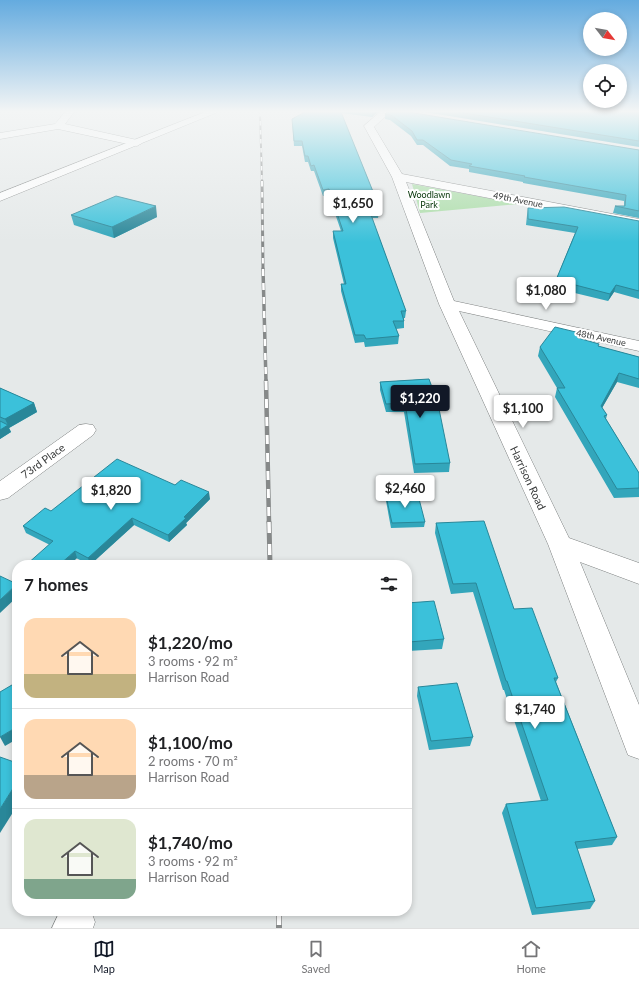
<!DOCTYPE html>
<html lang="en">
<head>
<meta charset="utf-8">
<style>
	body { margin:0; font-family:Lato,sans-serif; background:#f6f6f6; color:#202124; height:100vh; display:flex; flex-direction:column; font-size:15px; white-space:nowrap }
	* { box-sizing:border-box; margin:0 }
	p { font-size:13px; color:#757577 }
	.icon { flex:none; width:22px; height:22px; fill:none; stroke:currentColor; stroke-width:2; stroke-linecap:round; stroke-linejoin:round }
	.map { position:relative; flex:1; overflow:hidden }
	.sheet { position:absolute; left:12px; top:560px; width:400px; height:356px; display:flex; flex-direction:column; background:#fff; border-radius:16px; box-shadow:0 2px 6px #0003 }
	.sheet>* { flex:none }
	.needle { width:26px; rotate:121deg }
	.buttons { position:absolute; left:583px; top:12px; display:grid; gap:8px }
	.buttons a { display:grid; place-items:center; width:44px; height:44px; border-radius:50%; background:#fff; box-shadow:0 2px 6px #0003; font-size:20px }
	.price { position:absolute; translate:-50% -34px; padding:0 9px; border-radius:4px; background:#fff; color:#222; font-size:13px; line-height:26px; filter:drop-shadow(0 1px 2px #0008) }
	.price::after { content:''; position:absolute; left:50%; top:24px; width:12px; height:9px; margin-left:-6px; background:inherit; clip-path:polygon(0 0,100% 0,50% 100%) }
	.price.on { background:#111827; color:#fff }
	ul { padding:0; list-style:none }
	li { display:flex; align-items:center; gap:12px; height:100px; padding:0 12px }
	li+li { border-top:1px solid #e0e0e0 }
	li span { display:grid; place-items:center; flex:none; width:112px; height:80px; border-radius:12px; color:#555 }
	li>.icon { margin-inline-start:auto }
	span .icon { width:48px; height:48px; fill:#fffc; stroke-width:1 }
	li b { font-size:17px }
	h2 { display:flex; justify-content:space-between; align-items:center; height:48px; padding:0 12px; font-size:17px }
	.tabs { display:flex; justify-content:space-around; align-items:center; height:56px; border-top:1px solid #e0e0e0; background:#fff; font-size:11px; color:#757577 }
	.tabs a { display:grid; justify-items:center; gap:2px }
	.tabs .on { color:#111827 }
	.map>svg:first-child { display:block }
	.green { fill:#abdda8 }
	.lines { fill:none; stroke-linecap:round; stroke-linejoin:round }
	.minor-casing { stroke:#7d8080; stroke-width:1 }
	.primary-casing { stroke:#7d8080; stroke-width:1 }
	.minor { fill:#fff; fill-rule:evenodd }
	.primary { fill:#fff; fill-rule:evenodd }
	.rail-far5-casing { stroke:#868989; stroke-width:2 }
	.rail-far4-casing { stroke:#868989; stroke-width:3 }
	.rail-far3-casing { stroke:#868989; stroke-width:3.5 }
	.rail-far2-casing { stroke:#868989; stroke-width:4.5 }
	.rail-far1-casing { stroke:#868989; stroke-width:5 }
	.rail-casing { stroke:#868989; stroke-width:6 }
	.rail-far5 { stroke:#fff; stroke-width:1.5; stroke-dasharray:4.5; stroke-linecap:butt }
	.rail-far4 { stroke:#fff; stroke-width:2; stroke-dasharray:5.5; stroke-linecap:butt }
	.rail-far3 { stroke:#fff; stroke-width:2.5; stroke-dasharray:7; stroke-linecap:butt }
	.rail-far2 { stroke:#fff; stroke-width:3; stroke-dasharray:9; stroke-linecap:butt }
	.rail-far1 { stroke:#fff; stroke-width:3.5; stroke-dasharray:11; stroke-linecap:butt }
	.rail { stroke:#fff; stroke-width:4.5; stroke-dasharray:14; stroke-linecap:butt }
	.wall { fill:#33a6bb }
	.shaded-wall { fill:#298799 }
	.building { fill:#3bc1da; stroke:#298799 }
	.labels { text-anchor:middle; stroke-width:4; stroke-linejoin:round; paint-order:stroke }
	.far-park-label { font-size:9px; fill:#063508; stroke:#fff }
	.far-street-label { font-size:9px; fill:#383a3a; stroke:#fff }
	.street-label { font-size:11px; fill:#383a3a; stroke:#fff }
</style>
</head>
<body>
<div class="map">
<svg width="639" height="928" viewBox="0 0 639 928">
	<rect width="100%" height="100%" fill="#e5e9e9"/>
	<path class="green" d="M412 184 519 204 420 213Z"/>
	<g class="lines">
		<defs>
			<g id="minor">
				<path d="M65 112H74L65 124 137 140 142 143 137 146 58 129 0 139V133L55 124Z"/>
				<path d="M380 112H390L374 127 402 174 639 219V227L406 182 454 301 639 341V351L459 311 569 538 639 563V584L580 562 639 705V759L628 755 548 544 439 304 392 177 364 126Z"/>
				<path d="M86 424 93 425 96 430 93 435 8 498 0 500V481L79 425Z"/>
				<path d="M60 911H91L95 922 93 928H52Z"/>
			</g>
			<path id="primary" d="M205 112H218L0 201V193Z"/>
		</defs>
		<use href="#minor" class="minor-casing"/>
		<use href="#primary" class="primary-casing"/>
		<use href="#minor" class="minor"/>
		<use href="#primary" class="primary"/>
		<defs>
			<path id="rail-far5" d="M260 112 262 182"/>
			<path id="rail-far4" d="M262 181 263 270"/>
			<path id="rail-far3" d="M263 269 266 382"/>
			<path id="rail-far2" d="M266 381 269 523"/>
			<path id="rail-far1" d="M269 522 270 565"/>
			<path id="rail" d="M279 911V928"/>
		</defs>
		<use href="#rail-far5" class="rail-far5-casing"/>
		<use href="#rail-far4" class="rail-far4-casing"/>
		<use href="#rail-far3" class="rail-far3-casing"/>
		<use href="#rail-far2" class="rail-far2-casing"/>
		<use href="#rail-far1" class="rail-far1-casing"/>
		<use href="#rail" class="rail-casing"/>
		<use href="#rail-far5" class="rail-far5"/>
		<use href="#rail-far4" class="rail-far4"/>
		<use href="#rail-far3" class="rail-far3"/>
		<use href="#rail-far2" class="rail-far2"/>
		<use href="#rail-far1" class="rail-far1"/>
		<use href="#rail" class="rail"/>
	</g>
	<g class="wall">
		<path d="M305 112H378L372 117 341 113 374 194V200L379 212 378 218H372L406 311 405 318H404V328L396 329 399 336 398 344 365 347 364 342 355 343 341 291V284H344L333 238V231H341L329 196H323L314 171H311L308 162H305L302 146H294L292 119Z"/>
		<path d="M425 112H639V147Z"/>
		<path d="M385 114 639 150V218L613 213 615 206H624V201L523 183V182L469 172V169L450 166 423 145H417L411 136 390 120 385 119Z"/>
		<path d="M528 208 639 221V299L614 292 608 301 554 288 556 280 575 233 526 225 527 215Z"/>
		<path d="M71 215 157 217 114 238 74 225Z"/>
		<path d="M580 333 579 338 598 346 639 357V388L617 382 602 408 607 415 606 419 639 473V497L614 498 555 397 557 388 538 356 540 347Z"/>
		<path d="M429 379 450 463 449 472 414 473 404 412H386L380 390V382Z"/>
		<path d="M0 388 34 403 37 412 9 428 11 432 0 439Z"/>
		<path d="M175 485 210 499 186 523 187 525 169 542 134 525 90 565 26 533 23 526 51 511Z"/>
		<path d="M386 496 425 522 424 527 391 528 386 501Z"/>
		<path d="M436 523 514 609 558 678 556 682 617 837 612 845 577 849 595 901 590 909 532 915 502 813 506 804 541 801 504 690H503L473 592 451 594 435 533Z"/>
		<path d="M407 603 444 639 442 649 408 651 407 648Z"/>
		<path d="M418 687 473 737 470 746 429 750 417 696Z"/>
	</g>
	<g class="shaded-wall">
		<path d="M372 112H378L372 117Z"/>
		<path d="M156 206 157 217 114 238 112 227Z"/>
		<path d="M616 285 614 292 608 301 610 294Z"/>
		<path d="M619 373 617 382 598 415 601 406Z"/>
		<path d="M34 403 37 412 9 428 11 432 0 439V430L8 425 5 419Z"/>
		<path d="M209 492 210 499 186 523 187 525 169 542 168 535 184 517Z"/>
		<path d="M132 518 134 525 90 565 88 558Z"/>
		<path d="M75 551 77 558 70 565H59Z"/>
		<path d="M17 584V597L0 613V600Z"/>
		<path d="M17 727V739L5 746 0 737Z"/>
		<path d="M17 782V806L0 833V809Z"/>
	</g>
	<g class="building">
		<path d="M305 112H341L374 194H371L379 212H370L406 311H401L404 321H393L399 336 366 339 364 335H355L341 284H346L333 231H343L329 189 323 190 314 165 311 166 308 156H305L302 141H294L292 119Z"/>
		<path d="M387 112H408L639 150V211L615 206H625L626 195 524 177 525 176 469 166 472 164 451 160 423 140H417L412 131 391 115 385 114Z"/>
		<path d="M458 112H639V141Z"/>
		<path d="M116 196 156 206 112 227 71 215Z"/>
		<path d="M564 207 639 221V291L616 285 610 294 556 280 578 227 528 219V208Z"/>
		<path d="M555 327 580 333 578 338 599 344 598 346 639 357V379L619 373 601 406 607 415 604 416 639 473V488L617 489 557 388H565L540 347Z"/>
		<path d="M429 379 438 404 450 463 415 464 405 403 386 404 380 382Z"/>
		<path d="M0 388 34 403 5 419 0 417Z"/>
		<path d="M0 421 8 425 0 430Z"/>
		<path d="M117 459 175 485 181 480 209 492 184 517 186 518 168 535 132 518 88 558 75 551 59 565H26L53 541 23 526 45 508 51 511Z"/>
		<path d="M418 495 425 522 392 523 386 496Z"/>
		<path d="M484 521 514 609 532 608 558 678H554L617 837 575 842 595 901 536 908 506 804 548 800 507 681H506L476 583 453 584 436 523Z"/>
		<path d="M0 576 17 584 0 600Z"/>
		<path d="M434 601 444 639 409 642 407 633V603Z"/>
		<path d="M17 682V727L0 737V692Z"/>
		<path d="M457 683 473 737 431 741 418 687Z"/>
		<path d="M0 757 17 763V782L0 809Z"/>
	</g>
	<linearGradient id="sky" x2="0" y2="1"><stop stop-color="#64abdf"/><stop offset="0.46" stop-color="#f3f5f5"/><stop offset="1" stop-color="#f3f5f5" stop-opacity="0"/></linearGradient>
	<rect width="639" height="242" fill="url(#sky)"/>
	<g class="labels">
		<g class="far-park-label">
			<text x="429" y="198">Woodlawn<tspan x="429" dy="10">Park</tspan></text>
		</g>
		<g class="far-street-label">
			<text transform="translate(518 200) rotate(11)" y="3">49th Avenue</text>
			<text transform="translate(601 338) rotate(12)" y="3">48th Avenue</text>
		</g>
		<g class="street-label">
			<text transform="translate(43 461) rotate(-36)" y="4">73rd Place</text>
			<text transform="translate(528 478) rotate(65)" y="4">Harrison Road</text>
		</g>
	</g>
</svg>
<div class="buttons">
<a><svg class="needle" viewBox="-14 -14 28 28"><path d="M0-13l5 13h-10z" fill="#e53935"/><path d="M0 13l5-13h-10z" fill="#757577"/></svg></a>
<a><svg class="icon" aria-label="locate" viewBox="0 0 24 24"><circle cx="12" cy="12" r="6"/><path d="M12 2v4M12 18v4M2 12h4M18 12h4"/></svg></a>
</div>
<b class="price" style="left:353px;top:224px">$1,650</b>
<b class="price" style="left:546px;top:311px">$1,080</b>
<b class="price on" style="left:420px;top:419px">$1,220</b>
<b class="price" style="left:523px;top:429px">$1,100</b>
<b class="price" style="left:405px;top:509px">$2,460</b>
<b class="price" style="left:111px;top:511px">$1,820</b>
<b class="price" style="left:535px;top:730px">$1,740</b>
<section class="sheet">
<h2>7 homes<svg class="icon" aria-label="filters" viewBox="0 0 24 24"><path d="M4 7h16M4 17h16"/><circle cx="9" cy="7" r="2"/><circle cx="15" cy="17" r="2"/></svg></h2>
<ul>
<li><span style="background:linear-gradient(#ffd9b3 70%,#c2b280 0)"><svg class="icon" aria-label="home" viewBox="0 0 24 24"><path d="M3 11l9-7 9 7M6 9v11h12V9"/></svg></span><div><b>$1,220/mo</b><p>3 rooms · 92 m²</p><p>Harrison Road</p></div></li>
<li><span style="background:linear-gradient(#ffd9b3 70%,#b9a48a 0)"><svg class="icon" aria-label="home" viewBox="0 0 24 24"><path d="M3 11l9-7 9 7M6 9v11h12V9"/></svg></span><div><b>$1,100/mo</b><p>2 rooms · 70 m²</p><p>Harrison Road</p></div></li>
<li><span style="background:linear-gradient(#dfe7d0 75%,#7fa58c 0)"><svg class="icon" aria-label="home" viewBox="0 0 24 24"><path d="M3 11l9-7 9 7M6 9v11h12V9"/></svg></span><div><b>$1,740/mo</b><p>3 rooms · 92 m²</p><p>Harrison Road</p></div></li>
</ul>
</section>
</div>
<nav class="tabs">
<a class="on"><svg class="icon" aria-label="map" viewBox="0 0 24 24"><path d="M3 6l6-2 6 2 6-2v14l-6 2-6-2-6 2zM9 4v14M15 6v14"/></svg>Map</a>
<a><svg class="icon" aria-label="saved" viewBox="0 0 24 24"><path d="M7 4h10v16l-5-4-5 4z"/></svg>Saved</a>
<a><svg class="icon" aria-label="home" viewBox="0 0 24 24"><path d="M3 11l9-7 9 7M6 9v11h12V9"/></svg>Home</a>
</nav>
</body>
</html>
